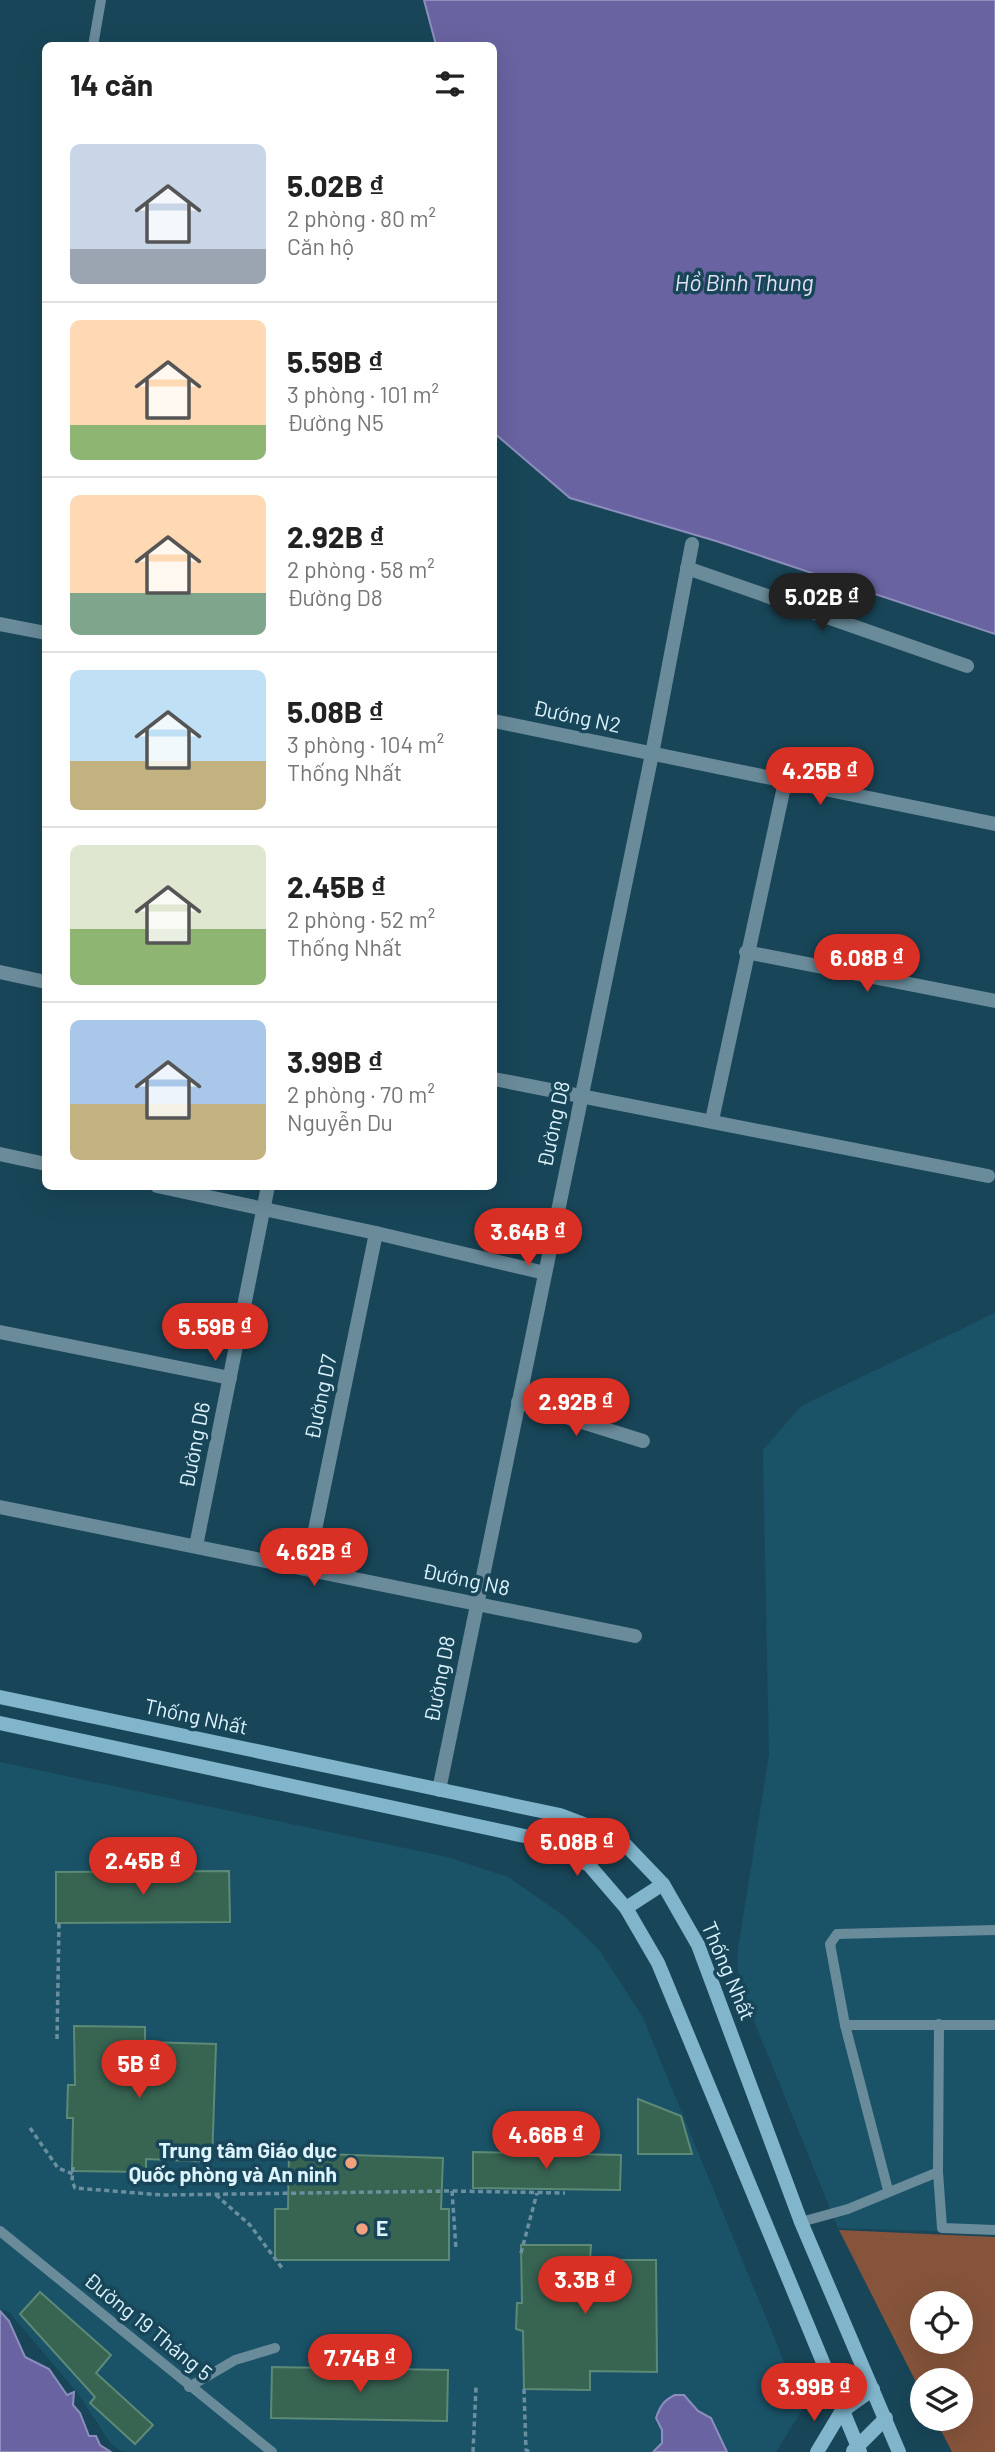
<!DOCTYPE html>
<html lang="vi">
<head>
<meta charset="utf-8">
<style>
	body { margin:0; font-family:Barlow,sans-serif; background:#f2f2f2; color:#222; height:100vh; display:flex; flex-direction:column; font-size:26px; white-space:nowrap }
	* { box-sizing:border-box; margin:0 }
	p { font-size:23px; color:#767676 }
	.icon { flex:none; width:38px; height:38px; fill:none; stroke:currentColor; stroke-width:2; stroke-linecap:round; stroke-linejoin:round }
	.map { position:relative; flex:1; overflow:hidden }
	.panel { position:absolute; left:42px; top:42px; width:455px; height:1148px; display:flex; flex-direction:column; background:#fff; border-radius:10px; box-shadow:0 7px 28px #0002 }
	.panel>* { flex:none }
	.fabs { position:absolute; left:910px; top:2291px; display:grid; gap:14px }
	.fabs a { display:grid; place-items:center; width:63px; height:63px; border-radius:50%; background:#fff; box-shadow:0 7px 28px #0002; font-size:35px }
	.price { position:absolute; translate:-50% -60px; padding:0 16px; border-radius:24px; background:#d93025; color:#fff; font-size:23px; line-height:46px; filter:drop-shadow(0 2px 4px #0008) }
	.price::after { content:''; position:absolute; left:50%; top:42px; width:21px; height:16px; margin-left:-10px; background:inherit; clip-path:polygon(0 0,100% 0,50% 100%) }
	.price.current { background:#222; color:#fff }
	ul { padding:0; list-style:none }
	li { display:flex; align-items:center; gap:21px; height:175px; padding:0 28px }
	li+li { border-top:2px solid #e0e0e0 }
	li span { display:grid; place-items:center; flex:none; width:196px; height:140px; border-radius:10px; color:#555 }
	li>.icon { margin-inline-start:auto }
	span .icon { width:84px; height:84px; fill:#fffc; stroke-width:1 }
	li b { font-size:30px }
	h2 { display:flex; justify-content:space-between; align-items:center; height:84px; padding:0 28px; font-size:30px }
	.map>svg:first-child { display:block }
	.built { fill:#1a5368 }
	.green { fill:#86543b; fill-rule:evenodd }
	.water { fill:#6964a1; stroke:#8c8fbd; stroke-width:2 }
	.building { fill:#386452; stroke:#5d8a77; stroke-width:2 }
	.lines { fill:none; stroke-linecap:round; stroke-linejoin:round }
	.path { stroke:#6b8f9e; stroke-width:3.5; stroke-dasharray:5 3.5; stroke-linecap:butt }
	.lane { stroke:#6a8b9a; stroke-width:10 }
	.street { stroke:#6a8b9a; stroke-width:14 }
	.secondary { stroke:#80b5cc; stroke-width:14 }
	.poi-dot { fill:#f1a17b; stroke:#184658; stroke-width:2.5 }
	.labels { text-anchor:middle; stroke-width:7; stroke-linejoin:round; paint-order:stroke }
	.street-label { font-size:21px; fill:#ddf4ff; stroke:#184658 }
	.poi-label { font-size:21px; font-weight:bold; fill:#ddf4ff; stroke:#184658; text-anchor:end }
	.water-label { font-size:23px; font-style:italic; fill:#e3e2f5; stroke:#184658 }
</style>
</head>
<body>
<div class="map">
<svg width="995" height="2452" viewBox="0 0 995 2452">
	<rect width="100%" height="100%" fill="#184658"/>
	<g class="built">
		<path d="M995 1313V2233L838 2228 748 2006 738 1971V1949L769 1755 763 1450 801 1406Z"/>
		<path d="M0 1762 447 1857 508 1877 564 1916 600 1951 643 2018 803 2408 776 2452H123L111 2444 77 2392 9 2312 0 2309Z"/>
	</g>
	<path class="green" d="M839 2230 995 2237V2452H952L935 2419 961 2418V2380H922V2394ZM922 2303H961V2342H922Z"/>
	<g class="water">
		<path d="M424 0H995V634L716 541 570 498 494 433V46L436 45Z"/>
		<path d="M0 2311 9 2321 25 2357 49 2369 67 2395 74 2392 73 2405 80 2413 89 2436H96L100 2445 111 2452H0Z"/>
		<path d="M675 2395H684L698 2411 711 2418 727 2452H653L662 2443V2430L656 2418C660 2406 664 2400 675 2395Z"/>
	</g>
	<g class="building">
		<path d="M229 1871 230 1922 56 1923V1872Z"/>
		<path d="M74 2026 145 2027V2042L216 2044 212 2162 146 2159V2172L72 2171 73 2118H67L68 2085H75Z"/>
		<path d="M638 2099 681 2116 692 2154H638Z"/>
		<path d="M473 2152 621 2155 620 2190 473 2188Z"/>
		<path d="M289 2153 443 2158 441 2209H449V2260H275V2209H288Z"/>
		<path d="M521 2245H591L590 2260H656L657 2372 590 2371V2390L524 2389 523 2331 516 2329 517 2303H522Z"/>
		<path d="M40 2292 111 2355 96 2373 153 2425 135 2444 90 2403 95 2397 20 2314Z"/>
		<path d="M272 2367 448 2370 447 2421 271 2418Z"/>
	</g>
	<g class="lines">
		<g class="path">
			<path d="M57 2039 59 1923"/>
			<path d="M30 2128 58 2168 73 2174"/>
			<path d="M73 2167 72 2181 75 2188 162 2195 452 2191 565 2193"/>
			<path d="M452 2191 456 2249"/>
			<path d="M216 2195 250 2225 282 2268"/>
			<path d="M521 2253 537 2193"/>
			<path d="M524 2389 526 2450 530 2452"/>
			<path d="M473 2452 476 2387"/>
		</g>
		<g class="lane">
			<path d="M93 46 101 0"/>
			<path d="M845 2025H995"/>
			<path d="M938 2172 942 2228 995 2230"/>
			<path d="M888 2190 845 2025 830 1944 837 1934 995 1930"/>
			<path d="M801 2222 848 2209 938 2172 939 2024"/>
			<path d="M0 2231 272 2452"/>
			<path d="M189 2387 235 2360 275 2348"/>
		</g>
		<g class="street">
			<path d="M687 568 967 666"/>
			<path d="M0 624 46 633"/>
			<path d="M494 721 995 824"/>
			<path d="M746 952 995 1001"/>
			<path d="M0 972 46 982"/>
			<path d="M494 1079 988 1176"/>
			<path d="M712 1120 785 782"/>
			<path d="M0 1154 46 1164"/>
			<path d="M157 1186 376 1233 545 1273"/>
			<path d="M0 1332 230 1378"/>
			<path d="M518 1402 643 1441"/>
			<path d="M0 1507 635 1636"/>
			<path d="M196 1546 268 1186"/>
			<path d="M307 1569 376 1233"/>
			<path d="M439 1790 652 754 692 544"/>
		</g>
		<g class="secondary">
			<path d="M0 1697 560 1815 618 1837 663 1884 698 1945 801 2222 899 2452"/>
			<path d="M0 1723 529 1837 589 1865 626 1908 658 1963 860 2452"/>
			<path d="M626 1908 663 1884"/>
			<path d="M853 2451 886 2418"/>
			<path d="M817 2452 841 2412 873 2389"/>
		</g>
	</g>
	<g class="poi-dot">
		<circle cx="351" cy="2163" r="7"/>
		<circle cx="362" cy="2229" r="7"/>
	</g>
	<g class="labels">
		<g class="street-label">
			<text transform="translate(577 717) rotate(12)" y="7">Đướng N2</text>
			<text transform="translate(554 1124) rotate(-78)" y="7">Đường D8</text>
			<text transform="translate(321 1397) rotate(-78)" y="7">Đường D7</text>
			<text transform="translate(195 1445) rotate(-79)" y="7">Đường D6</text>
			<text transform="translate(466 1580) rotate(12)" y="7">Đướng N8</text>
			<text transform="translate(440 1679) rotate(-79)" y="7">Đường D8</text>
			<text transform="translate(196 1717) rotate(12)" y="7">Thống Nhất</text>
			<text transform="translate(728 1971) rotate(67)" y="7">Thống Nhất</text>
			<text transform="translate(148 2327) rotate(39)" y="7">Đường 19 Tháng 5</text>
		</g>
		<g class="poi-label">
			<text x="337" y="2158">Trung tâm Giáo dục<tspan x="337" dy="24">Quốc phòng và An ninh</tspan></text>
			<text x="376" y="2236" text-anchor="start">E</text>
		</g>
		<g class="water-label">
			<text x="744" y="291">Hồ Bình Thung</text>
		</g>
	</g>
</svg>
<div class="fabs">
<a><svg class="icon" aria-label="locate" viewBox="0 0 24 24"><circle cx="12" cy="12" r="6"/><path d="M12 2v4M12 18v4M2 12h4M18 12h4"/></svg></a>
<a><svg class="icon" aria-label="layers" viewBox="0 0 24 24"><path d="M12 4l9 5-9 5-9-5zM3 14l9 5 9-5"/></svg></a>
</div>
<b class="price current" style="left:822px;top:633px">5.02B ₫</b>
<b class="price" style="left:820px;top:807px">4.25B ₫</b>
<b class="price" style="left:867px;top:994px">6.08B ₫</b>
<b class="price" style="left:528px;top:1268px">3.64B ₫</b>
<b class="price" style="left:215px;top:1363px">5.59B ₫</b>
<b class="price" style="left:576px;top:1438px">2.92B ₫</b>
<b class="price" style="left:314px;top:1588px">4.62B ₫</b>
<b class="price" style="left:577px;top:1878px">5.08B ₫</b>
<b class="price" style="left:143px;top:1897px">2.45B ₫</b>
<b class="price" style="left:139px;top:2100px">5B ₫</b>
<b class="price" style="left:546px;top:2171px">4.66B ₫</b>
<b class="price" style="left:585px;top:2316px">3.3B ₫</b>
<b class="price" style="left:360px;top:2394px">7.74B ₫</b>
<b class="price" style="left:814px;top:2423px">3.99B ₫</b>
<section class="panel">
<h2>14 căn<svg class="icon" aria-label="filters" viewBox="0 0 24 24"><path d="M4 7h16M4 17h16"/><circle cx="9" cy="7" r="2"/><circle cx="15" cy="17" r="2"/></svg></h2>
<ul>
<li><span style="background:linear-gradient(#c9d6e8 75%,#9aa5b1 0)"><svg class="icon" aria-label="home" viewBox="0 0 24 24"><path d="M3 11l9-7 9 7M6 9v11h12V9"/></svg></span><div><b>5.02B ₫</b><p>2 phòng · 80 m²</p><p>Căn hộ</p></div></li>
<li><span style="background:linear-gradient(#ffd9b3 75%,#8fb573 0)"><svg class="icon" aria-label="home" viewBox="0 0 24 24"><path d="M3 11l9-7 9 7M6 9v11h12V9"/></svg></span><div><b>5.59B ₫</b><p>3 phòng · 101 m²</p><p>Đường N5</p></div></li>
<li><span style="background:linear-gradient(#ffd9b3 70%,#7fa58c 0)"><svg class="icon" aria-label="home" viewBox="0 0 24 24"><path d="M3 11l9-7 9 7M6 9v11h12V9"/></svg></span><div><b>2.92B ₫</b><p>2 phòng · 58 m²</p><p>Đường D8</p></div></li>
<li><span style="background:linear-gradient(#bfe0f5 65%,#c2b280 0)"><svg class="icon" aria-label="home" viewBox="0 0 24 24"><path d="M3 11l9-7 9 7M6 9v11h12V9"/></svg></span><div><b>5.08B ₫</b><p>3 phòng · 104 m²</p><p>Thống Nhất</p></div></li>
<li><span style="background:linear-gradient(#dfe7d0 60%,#8fb573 0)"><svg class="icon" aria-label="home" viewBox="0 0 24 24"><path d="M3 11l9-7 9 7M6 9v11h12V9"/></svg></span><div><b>2.45B ₫</b><p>2 phòng · 52 m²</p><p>Thống Nhất</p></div></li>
<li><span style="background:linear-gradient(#a9c7e8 60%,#c2b280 0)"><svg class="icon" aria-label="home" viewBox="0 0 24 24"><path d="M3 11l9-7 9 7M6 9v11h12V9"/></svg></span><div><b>3.99B ₫</b><p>2 phòng · 70 m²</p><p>Nguyễn Du</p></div></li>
</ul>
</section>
</div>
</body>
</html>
